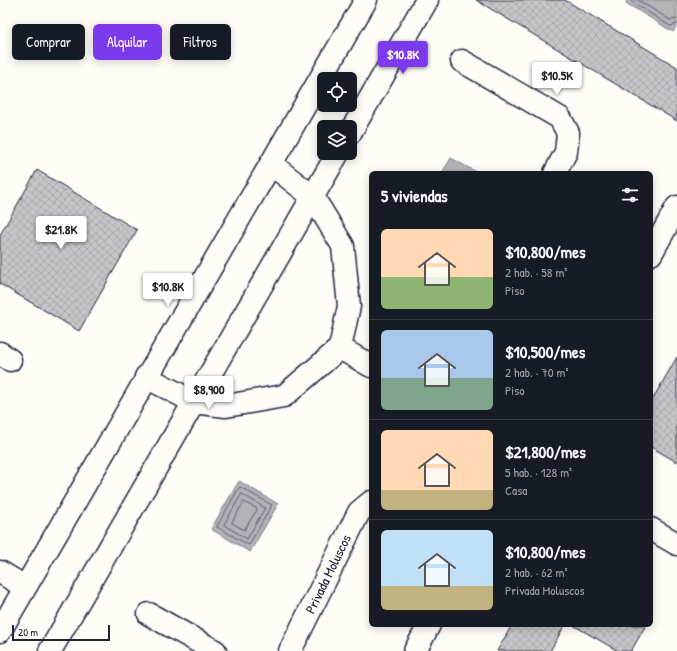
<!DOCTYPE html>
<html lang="es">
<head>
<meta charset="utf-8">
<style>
	body { margin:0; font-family:"Patrick Hand",sans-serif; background:#20242c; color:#f1f3f6; height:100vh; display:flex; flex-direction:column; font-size:15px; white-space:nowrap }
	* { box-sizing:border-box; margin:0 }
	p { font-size:13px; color:#9ea1a6 }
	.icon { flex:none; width:22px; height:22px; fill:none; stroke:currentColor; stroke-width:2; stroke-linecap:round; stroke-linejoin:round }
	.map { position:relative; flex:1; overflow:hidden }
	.sheet { position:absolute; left:369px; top:171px; width:284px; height:456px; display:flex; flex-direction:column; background:#171b24; border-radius:6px; box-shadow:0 2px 10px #0003 }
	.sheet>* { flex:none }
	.top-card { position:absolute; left:12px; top:24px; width:297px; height:36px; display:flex; gap:8px }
	.fabs { position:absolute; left:317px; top:72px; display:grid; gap:8px }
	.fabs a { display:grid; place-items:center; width:40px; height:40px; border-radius:6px; background:#171b24; box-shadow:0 2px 10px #0003; font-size:20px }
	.scale { position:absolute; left:12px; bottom:10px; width:98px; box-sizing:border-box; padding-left:4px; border:2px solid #22223b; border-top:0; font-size:11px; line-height:14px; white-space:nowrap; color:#22223b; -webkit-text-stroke:3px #fdfcf7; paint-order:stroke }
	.price { position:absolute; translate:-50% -34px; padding:0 9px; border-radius:4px; background:#fff; color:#222; font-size:13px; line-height:26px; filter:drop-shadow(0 1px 2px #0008) }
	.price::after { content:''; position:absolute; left:50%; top:24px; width:12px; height:9px; margin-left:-6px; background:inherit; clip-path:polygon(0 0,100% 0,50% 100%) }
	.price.active { background:#7c3aed; color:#fff }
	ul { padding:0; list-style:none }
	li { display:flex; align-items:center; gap:12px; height:100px; padding:0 12px }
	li+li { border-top:1px solid #363941 }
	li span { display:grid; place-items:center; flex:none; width:112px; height:80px; border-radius:6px; color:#555 }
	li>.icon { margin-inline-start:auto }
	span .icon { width:48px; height:48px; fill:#fffc; stroke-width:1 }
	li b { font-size:17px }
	h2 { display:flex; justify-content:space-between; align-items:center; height:48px; padding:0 12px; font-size:17px }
	.pill { padding:0 14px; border-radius:6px; background:#171b24; box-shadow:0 2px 10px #0003; font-size:14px; line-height:36px }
	.pill.active { background:#7c3aed; color:#fff }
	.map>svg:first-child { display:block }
	.water { fill:#b2b2b7; stroke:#787885 }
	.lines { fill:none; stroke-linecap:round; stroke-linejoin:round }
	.shore { stroke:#5c5c6d; stroke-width:1 }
	.building { fill:url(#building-cross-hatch); stroke:#22223b }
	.minor-casing { stroke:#22223b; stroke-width:25 }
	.major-casing { stroke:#22223b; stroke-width:25 }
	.minor { stroke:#fdfcf7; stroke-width:22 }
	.major { stroke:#fdfcf7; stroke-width:22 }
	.labels { text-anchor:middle; stroke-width:3.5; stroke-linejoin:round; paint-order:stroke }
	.street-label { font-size:14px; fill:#22223b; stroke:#fdfcf7 }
</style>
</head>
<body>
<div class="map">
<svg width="677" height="651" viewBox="0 0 677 651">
	<defs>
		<pattern id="building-cross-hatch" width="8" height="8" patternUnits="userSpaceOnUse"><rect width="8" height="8" fill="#c6c6c8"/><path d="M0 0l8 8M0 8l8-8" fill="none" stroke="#aaaaad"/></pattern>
	</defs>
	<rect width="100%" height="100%" fill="#fdfcf7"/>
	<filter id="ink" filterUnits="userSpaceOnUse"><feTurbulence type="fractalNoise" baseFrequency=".025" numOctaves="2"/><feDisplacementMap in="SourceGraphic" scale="8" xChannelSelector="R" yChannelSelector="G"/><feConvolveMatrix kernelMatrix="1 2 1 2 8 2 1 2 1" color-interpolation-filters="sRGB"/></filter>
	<g filter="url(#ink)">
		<g class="water">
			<path d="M627 0H677V25L673 32 626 3Z"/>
			<path d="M451 158 478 173H442Z"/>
			<path d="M239 481 278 504 250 552 211 529Z"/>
		</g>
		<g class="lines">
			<g class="shore">
				<path d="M631 0 632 2 670 26 677 24"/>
				<path d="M638 0 670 20 677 19"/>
				<path d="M240 487 272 505 249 545 217 527Z"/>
				<path d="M242 494 265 508 247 539 224 525Z"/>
				<path d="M244 502 256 508 257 510 244 530 232 523Z"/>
			</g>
		</g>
		<g class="building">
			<path d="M476 0H565L677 67V121Z"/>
			<path d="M37 170 137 230 79 331 0 284V235Z"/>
			<path d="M677 357V462L651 447V402Z"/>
			<path d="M512 625H565L550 651H497Z"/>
			<path d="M573 625H646L631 651H618Z"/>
		</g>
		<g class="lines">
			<defs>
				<g id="minor">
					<path d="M462 61 560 118 568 133 566 152 555 173"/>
					<path d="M651 254 677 207"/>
					<path d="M340 348 371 366"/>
					<path d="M0 353 10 360"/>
					<path d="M146 377 194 402 226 406 284 396 340 348 349 306 343 246 313 197 271 164"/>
					<path d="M651 529 677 544"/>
					<path d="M0 572 25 587"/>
					<path d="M149 614 215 651"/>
					<path d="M290 651 359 512 371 502"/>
					<path d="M415 651 429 625"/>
				</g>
				<g id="major">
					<path d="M350 133 427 0"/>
					<path d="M0 631 366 0"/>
					<path d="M50 651 338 153"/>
				</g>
			</defs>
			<use href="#minor" class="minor-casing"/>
			<use href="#major" class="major-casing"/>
			<use href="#minor" class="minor"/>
			<use href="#major" class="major"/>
		</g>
	</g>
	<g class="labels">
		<g class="street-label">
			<text transform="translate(328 574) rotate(-64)" y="5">Privada Moluscos</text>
		</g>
	</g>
</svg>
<div class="fabs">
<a><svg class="icon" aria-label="locate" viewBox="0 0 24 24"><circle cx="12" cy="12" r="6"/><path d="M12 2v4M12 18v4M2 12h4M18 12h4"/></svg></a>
<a><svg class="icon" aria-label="layers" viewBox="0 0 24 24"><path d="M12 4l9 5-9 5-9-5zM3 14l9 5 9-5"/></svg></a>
</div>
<div class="scale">20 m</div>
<b class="price active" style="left:403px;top:75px">$10.8K</b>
<b class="price" style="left:557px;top:96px">$10.5K</b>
<b class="price" style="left:61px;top:250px">$21.8K</b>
<b class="price" style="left:168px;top:307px">$10.8K</b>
<b class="price" style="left:209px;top:410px">$8,900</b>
<div class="top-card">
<a class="pill">Comprar</a>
<a class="pill active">Alquilar</a>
<a class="pill">Filtros</a>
</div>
<section class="sheet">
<h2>5 viviendas<svg class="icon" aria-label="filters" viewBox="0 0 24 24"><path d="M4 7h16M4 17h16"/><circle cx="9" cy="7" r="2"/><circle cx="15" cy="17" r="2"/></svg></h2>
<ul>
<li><span style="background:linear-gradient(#ffd9b3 60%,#8fb573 0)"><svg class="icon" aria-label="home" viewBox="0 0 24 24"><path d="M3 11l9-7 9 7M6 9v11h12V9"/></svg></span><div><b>$10,800/mes</b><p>2 hab. · 58 m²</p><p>Piso</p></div></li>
<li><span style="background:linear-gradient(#a9c7e8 60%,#7fa58c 0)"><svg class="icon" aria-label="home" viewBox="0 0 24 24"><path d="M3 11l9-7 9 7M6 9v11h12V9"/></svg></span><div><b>$10,500/mes</b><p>2 hab. · 70 m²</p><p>Piso</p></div></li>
<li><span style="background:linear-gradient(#ffd9b3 75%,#c2b280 0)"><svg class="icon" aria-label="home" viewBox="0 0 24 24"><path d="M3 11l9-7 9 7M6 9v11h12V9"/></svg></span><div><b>$21,800/mes</b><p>5 hab. · 128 m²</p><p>Casa</p></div></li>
<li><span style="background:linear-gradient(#bfe0f5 70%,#c2b280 0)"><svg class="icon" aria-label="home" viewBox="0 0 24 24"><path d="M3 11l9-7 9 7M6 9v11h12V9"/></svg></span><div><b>$10,800/mes</b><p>2 hab. · 62 m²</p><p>Privada Moluscos</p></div></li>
</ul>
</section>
</div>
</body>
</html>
